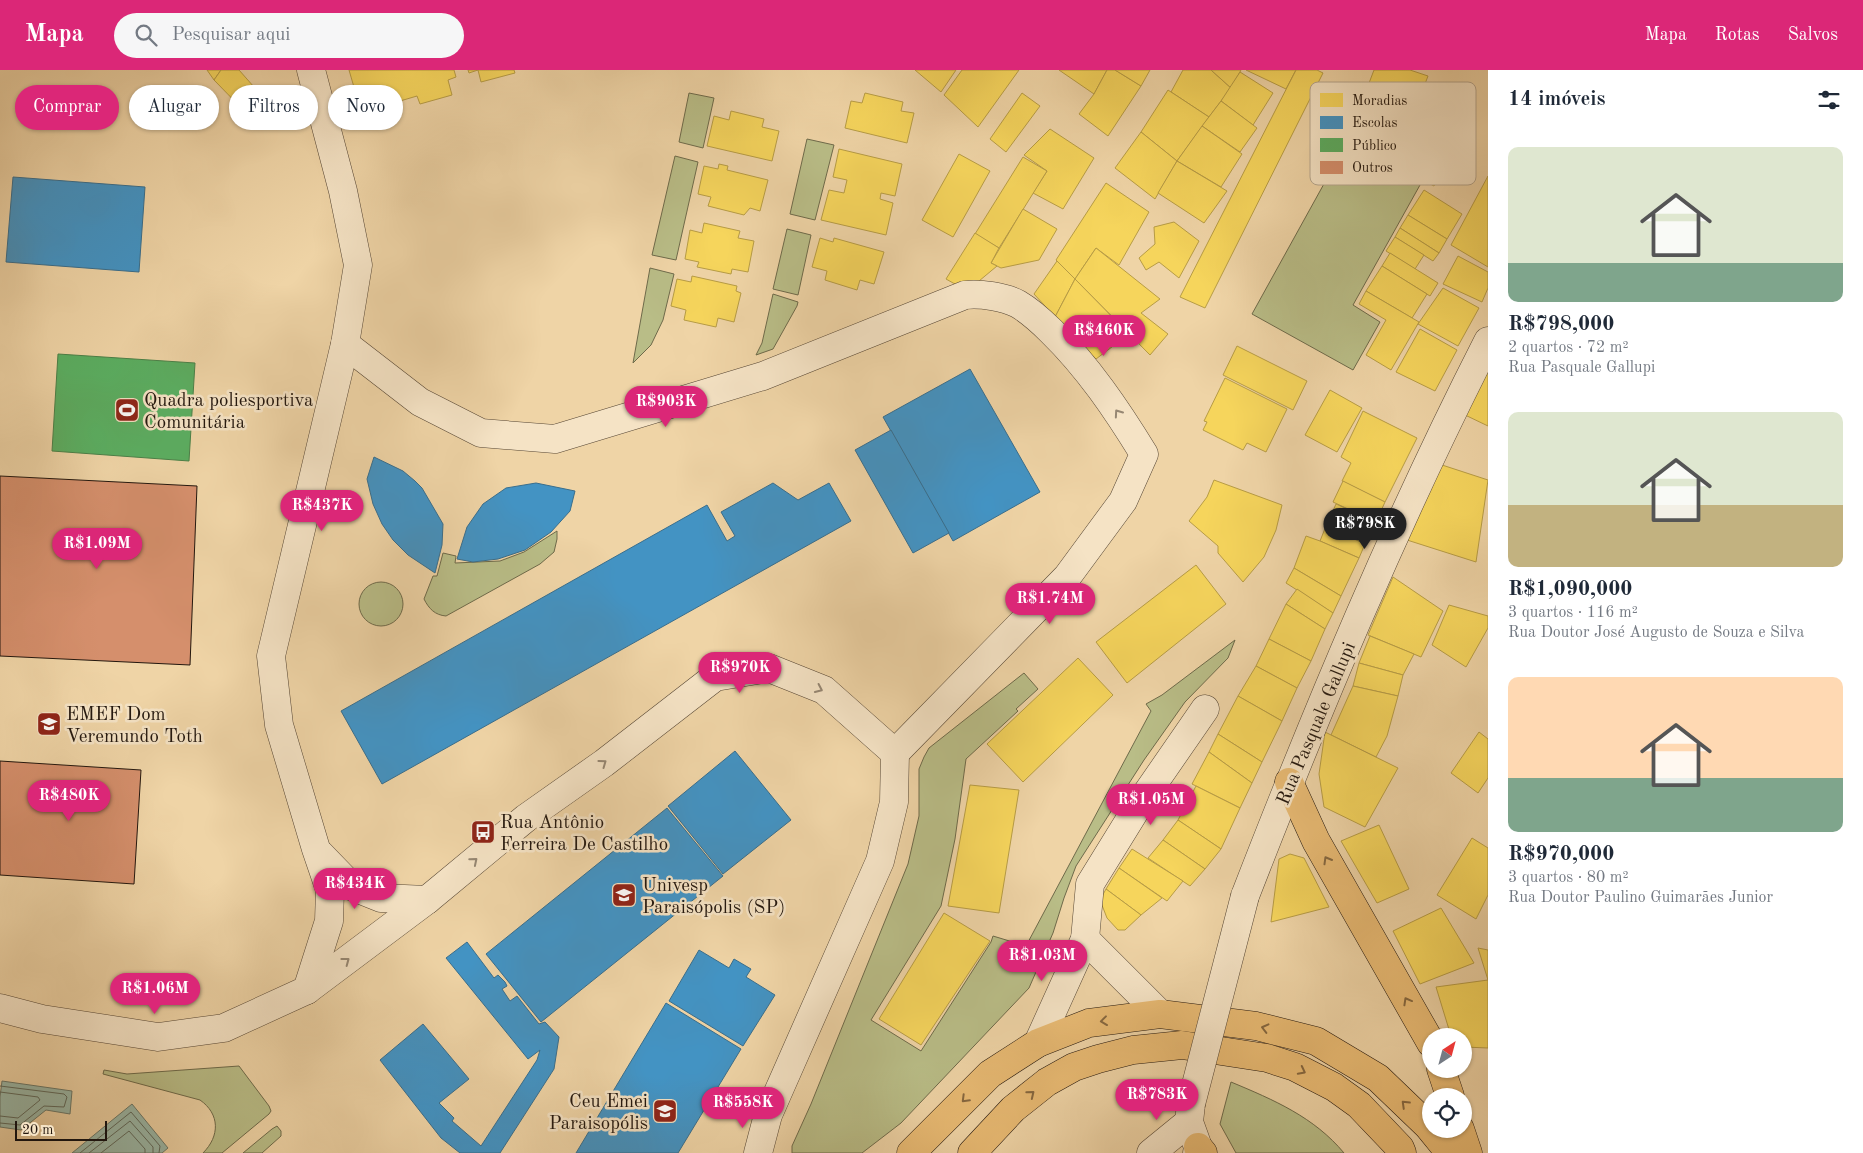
<!DOCTYPE html>
<html lang="pt">
<head>
<meta charset="utf-8">
<style>
	body { margin:0; font-family:"Old Standard TT",serif; background:#f6f6f7; color:#1f2937; height:100vh; display:flex; flex-direction:column; font-size:19px; white-space:nowrap }
	* { box-sizing:border-box; margin:0 }
	p { font-size:16px; color:#747a83 }
	.icon { flex:none; width:28px; height:28px; fill:none; stroke:currentColor; stroke-width:2; stroke-linecap:round; stroke-linejoin:round }
	.map { position:relative; flex:1; overflow:hidden }
	.drawer { display:flex; flex-direction:column; background:#fff; width:375px }
	.drawer>* { flex:none }
	.guide { position:absolute; left:15px; top:15px; width:475px; height:45px; display:flex; gap:10px }
	.needle { width:32px; rotate:36deg }
	.tools { position:absolute; left:1422px; top:958px; display:grid; gap:10px }
	.tools a { display:grid; place-items:center; width:50px; height:50px; border-radius:50%; background:#fff; box-shadow:0 1px 4px #0004; font-size:25px }
	.scale { position:absolute; left:15px; bottom:12px; width:92px; box-sizing:border-box; padding-left:5px; border:2px solid #23170e; border-top:0; font-size:14px; line-height:18px; white-space:nowrap; color:#23170e; -webkit-text-stroke:4px #f5e3c5; paint-order:stroke }
	.price { position:absolute; translate:-50% -42px; padding:0 11px; border-radius:18px; background:#db2777; color:#fff; font-size:16px; line-height:32px; filter:drop-shadow(0 1px 2px #0008) }
	.price::after { content:''; position:absolute; left:50%; top:30px; width:15px; height:11px; margin-left:-8px; background:inherit; clip-path:polygon(0 0,100% 0,50% 100%) }
	.price.selected { background:#222; color:#fff }
	ul { padding:0; list-style:none }
	li { display:grid; align-content:center; gap:10px; height:265px; padding:0 20px }
	li span { display:grid; place-items:center; height:155px; border-radius:10px; color:#555 }
	li>.icon { margin-inline-start:auto }
	span .icon { width:90px; height:90px; fill:#fffc; stroke-width:1 }
	li b { font-size:21px }
	h2 { display:flex; justify-content:space-between; align-items:center; height:60px; padding:0 20px; font-size:21px }
	.tag { padding:0 18px; border-radius:22px; background:#fff; box-shadow:0 1px 4px #0004; font-size:18px; line-height:45px }
	.tag.selected { background:#db2777; color:#fff }
	header { display:flex; align-items:center; gap:30px; box-sizing:border-box; height:70px; padding:0 25px; background:#db2777; color:#fff }
	header strong { font-size:24px }
	nav { display:flex; gap:28px; margin-inline-start:auto; font-size:18px }
	.search { width:350px; height:45px; background:#f6f6f7; display:flex; align-items:center; gap:12px; box-sizing:border-box; padding:0 18px; border-radius:28px; color:#747a83; font-size:19px }
	main { display:flex; flex:1; min-height:0 }
	.map>svg:first-child { display:block }
	.green { fill:#b9bd87; stroke:#6e6a4a }
	.water { fill:#9ab8a8; stroke:#6a786a }
	.homes { fill:#f6d55c; stroke:#b79c45 }
	.schools { fill:#4393c3; stroke:#396e8d }
	.public { fill:#5aae61; stroke:#4a8148 }
	.lines { fill:none; stroke-linecap:round; stroke-linejoin:round }
	.shore { stroke:#5e685b; stroke-width:1 }
	.building { fill:#d58f6c; stroke:#23170e }
	.minor-casing { stroke:#564634; stroke-width:29 }
	.major-casing { stroke:#23170e; stroke-width:29 }
	.minor { stroke:#f5e3c5; stroke-width:28 }
	.major { stroke:#e8ba73; stroke-width:28 }
	.minor-bridge-casing { stroke:#564634; stroke-width:29; stroke-linecap:butt }
	.minor-bridge { stroke:#f5e3c5; stroke-width:28 }
	.oneway { stroke:#968773 }
	.oneway2 { stroke:#866840 }
	.labels { text-anchor:middle; stroke-width:5; stroke-linejoin:round; paint-order:stroke }
	.poi-label { font-size:19px; fill:#23170e; stroke:#f5e3c5; text-anchor:start }
	.street-label { font-size:19px; fill:#23170e; stroke:#f5e3c5 }
	.key { fill:#f5e3c5; stroke:#b6a68e; stroke-width:1 }
	.key-label { font-size:14px; fill:#23170e }
</style>
</head>
<body>
<header>
<strong>Mapa</strong>
<div class="search"><svg class="icon" aria-label="search" viewBox="0 0 24 24"><circle cx="10" cy="10" r="6"/><path d="M15 15l6 6"/></svg>Pesquisar aqui</div>
<nav><a>Mapa</a><a>Rotas</a><a>Salvos</a></nav>
</header>
<main>
<div class="map">
<svg width="1488" height="1083" viewBox="0 0 1488 1083">
	<rect width="100%" height="100%" fill="#efd4a6"/>
	<filter id="stains"><feTurbulence type="fractalNoise" baseFrequency=".004" numOctaves="4"/><feColorMatrix values="0 0 0 0 .2 0 0 0 0 .09 0 0 0 0 .02 0 0 0 .5 -.17"/></filter>
	<radialGradient id="worn" r=".72"><stop offset=".6" stop-color="#630" stop-opacity="0"/><stop offset="1" stop-color="#630" stop-opacity=".3"/></radialGradient>
	<g class="green">
		<path d="M689 23 714 28 703 78 679 72Z"/>
		<path d="M807 69 834 75 815 150 790 144Z"/>
		<path d="M1346 74 1420 115 1353 235 1380 252 1353 300 1252 244Z"/>
		<path d="M675 86 698 92 676 190 652 185Z"/>
		<path d="M787 159 811 165 798 225 773 219Z"/>
		<path d="M650 198 674 204 663 250 651 275 633 293Z"/>
		<path d="M773 224 798 232 797 236 773 279 756 285 762 273Z"/>
		<path d="M557 461V469L554 482 540 494 446 546C435 545 429 539 424 529L433 506H437L443 483 456 486 455 493 500 491 524 482Z"/>
		<circle cx="381" cy="534" r="22"/>
		<path d="M1235 570 1228 588 1185 632 1144 690 1076 796 1064 828 1053 863 1029 918 901 1053 862 1083H792V1076L811 1034 908 794 919 746V699L924 687 929 678 1024 603 1038 619 1016 639 1018 641 966 689 955 769 941 836 871 950 921 981 991 872 993 866 1026 876 1151 641 1146 634 1162 625Z"/>
		<path d="M239 996 269 1036 271 1041 269 1044 222 1083H203C220 1066 220 1044 200 1030L103 1004 104 1000 127 1004Z"/>
		<path d="M1231 1012C1274 1030 1314 1047 1344 1083H1236L1220 1054Z"/>
		<path d="M277 1056 281 1061V1066L262 1083H243L272 1059Z"/>
	</g>
	<g class="water">
		<path d="M2 1011 72 1021 70 1044 46 1040 21 1060 0 1057V1027Z"/>
		<path d="M132 1034 168 1078 162 1083H72Z"/>
	</g>
	<g class="homes">
		<path d="M207 0H221L214 10Z"/>
		<path d="M221 0H239L269 34 252 49 214 10Z"/>
		<path d="M349 0H454L456 7 448 10 452 25 420 34 417 26 400 31 401 34 370 43 366 29 358 31Z"/>
		<path d="M468 0H514L515 3 481 12 478 0 469 3Z"/>
		<path d="M915 0H956L941 22Z"/>
		<path d="M962 0H1019L978 57 944 25Z"/>
		<path d="M1059 0H1107L1094 24Z"/>
		<path d="M1107 0H1115L1141 16 1108 66 1079 44 1094 24Z"/>
		<path d="M1115 0H1150L1141 16Z"/>
		<path d="M1183 0H1211L1231 18 1209 47 1171 22Z"/>
		<path d="M1211 0H1241L1231 18Z"/>
		<path d="M1246 0H1296L1286 19Z"/>
		<path d="M1296 0H1317L1323 3 1205 238 1180 227Z"/>
		<path d="M1374 0H1410L1428 6 1420 27 1411 44 1366 21Z"/>
		<path d="M1240 2 1273 23 1253 55 1221 31Z"/>
		<path d="M1168 20 1209 47 1177 91 1141 62Z"/>
		<path d="M865 23 903 32 901 41 914 43 907 73 845 58 851 31 862 33Z"/>
		<path d="M1022 23 1040 36 1006 82 990 69Z"/>
		<path d="M1221 31 1257 58 1240 82 1202 56Z"/>
		<path d="M731 41 764 49 762 57 779 61 772 91 707 76 714 46 729 50Z"/>
		<path d="M1436 51 1462 66 1434 116 1408 102Z"/>
		<path d="M1202 56 1242 84 1221 117 1177 91Z"/>
		<path d="M1050 59 1094 88 1063 139 1033 123 1047 101 1024 85Z"/>
		<path d="M1141 62 1177 91 1155 129 1115 98Z"/>
		<path d="M839 79 902 94 895 126 881 123 880 129 893 133 886 165 821 150 829 120 844 123 847 110 833 107Z"/>
		<path d="M959 84 990 101 953 167 922 150Z"/>
		<path d="M1023 87 1047 101 999 178 975 164Z"/>
		<path d="M1177 91 1227 121 1204 153 1158 123Z"/>
		<path d="M719 94 728 96 727 100 768 110 760 141 750 138 744 145 708 136 711 127 698 124 704 96 718 99Z"/>
		<path d="M1488 106V197L1451 175Z"/>
		<path d="M1106 113 1149 142 1119 195 1096 178 1075 209 1056 190Z"/>
		<path d="M1424 120 1462 144 1447 169 1408 145Z"/>
		<path d="M1023 139 1057 159 1039 190 1001 198 991 193Z"/>
		<path d="M1408 145 1447 169 1439 183 1400 158Z"/>
		<path d="M1174 152 1199 171 1179 208 1159 192 1146 200 1139 188 1155 174 1154 157Z"/>
		<path d="M704 153 740 161 738 168 754 171 748 202 732 199 731 204 697 197 699 192 685 189 690 160 702 163Z"/>
		<path d="M1400 158 1439 183 1433 191 1395 167Z"/>
		<path d="M975 163 999 178 991 193 997 196 973 216 962 218 946 209Z"/>
		<path d="M1395 167 1424 185 1415 199 1386 181Z"/>
		<path d="M820 168 833 172 834 168 884 182 874 214 860 210 857 220 825 210 827 201 812 197Z"/>
		<path d="M1096 178 1160 229 1141 243 1168 264 1150 285 1075 209Z"/>
		<path d="M1390 183 1438 213 1430 226 1382 196Z"/>
		<path d="M1458 186 1488 202V218L1482 232 1443 214Z"/>
		<path d="M1057 191 1075 209 1055 247 1034 224Z"/>
		<path d="M1382 196 1427 224 1412 248 1366 221Z"/>
		<path d="M692 206 737 216 736 221 741 223 734 252 718 248 716 257 684 250 686 240 671 236 677 209 691 212Z"/>
		<path d="M1075 209 1129 264 1096 289 1055 247Z"/>
		<path d="M1443 218 1479 238 1458 276 1418 254Z"/>
		<path d="M1366 221 1419 252 1391 300 1366 285 1386 250 1359 234Z"/>
		<path d="M1420 259 1457 280 1435 321 1396 302Z"/>
		<path d="M1237 276 1307 311 1293 340 1223 305Z"/>
		<path d="M1488 296V356L1463 344Z"/>
		<path d="M1225 308 1287 339 1266 382 1247 373 1243 380 1203 360 1207 352 1204 351Z"/>
		<path d="M1330 320 1362 338 1337 382 1305 365Z"/>
		<path d="M1363 341 1417 368 1385 432 1342 411 1351 393 1341 387Z"/>
		<path d="M1439 394 1488 410 1476 492 1407 470Z"/>
		<path d="M1214 410 1282 435 1276 460 1264 487 1243 512 1218 483V476L1189 451 1207 427Z"/>
		<path d="M1343 411 1385 432 1376 452 1333 432Z"/>
		<path d="M1336 434 1376 452 1365 474 1326 456Z"/>
		<path d="M1326 456 1365 474 1359 488 1320 471Z"/>
		<path d="M1306 466 1320 471 1359 488 1341 526 1294 498Z"/>
		<path d="M1196 495 1226 534 1127 613 1096 572Z"/>
		<path d="M1294 498 1341 526 1333 543 1286 513Z"/>
		<path d="M1393 507 1443 541 1421 587 1368 565Z"/>
		<path d="M1297 519 1333 543 1325 559 1286 534Z"/>
		<path d="M1286 534 1325 559 1311 591 1269 569Z"/>
		<path d="M1449 535 1488 546V558L1466 597 1432 575Z"/>
		<path d="M1370 566 1414 584 1403 605 1359 593Z"/>
		<path d="M1269 569 1311 591 1297 618 1256 596Z"/>
		<path d="M1078 588 1113 625 1023 712 987 674Z"/>
		<path d="M1359 593 1403 605 1398 626 1353 616Z"/>
		<path d="M1256 596 1297 618 1282 651 1238 626Z"/>
		<path d="M1353 616 1398 626 1387 666 1376 687 1331 665Z"/>
		<path d="M1238 626 1282 651 1262 692 1218 664Z"/>
		<path d="M1325 662 1398 698 1365 757 1324 737 1319 704Z"/>
		<path d="M1479 662 1488 669V708L1478 723 1451 703Z"/>
		<path d="M1218 664 1262 692 1252 713 1209 682Z"/>
		<path d="M1209 682 1252 713 1240 738 1192 714Z"/>
		<path d="M970 715 1019 720 999 843 948 836Z"/>
		<path d="M1196 716 1240 738 1221 779 1178 750Z"/>
		<path d="M1178 750 1221 779 1205 799 1163 770Z"/>
		<path d="M1379 755 1409 819 1377 833 1341 771Z"/>
		<path d="M1472 768 1488 778V825L1476 849 1437 825Z"/>
		<path d="M1163 770 1205 799 1190 816 1148 788Z"/>
		<path d="M1132 779 1183 811 1167 831 1119 798Z"/>
		<path d="M1290 784 1304 788 1329 837 1271 852 1279 789Z"/>
		<path d="M1119 798 1162 828 1141 845 1106 819Z"/>
		<path d="M1106 819 1141 845 1125 860H1118L1107 848 1100 830Z"/>
		<path d="M1441 838 1474 893 1420 914 1393 861Z"/>
		<path d="M944 843 990 871 921 975 879 949Z"/>
		<path d="M1478 878 1488 880V910Z"/>
		<path d="M1488 910V978L1464 977V966H1451L1436 917Z"/>
	</g>
	<g class="schools">
		<path d="M13 107 145 117 139 202 6 192Z"/>
		<path d="M970 299 1040 422 953 471 883 347Z"/>
		<path d="M891 360 949 463 913 483 855 380Z"/>
		<path d="M374 387 403 401 415 411 422 418 443 454 442 475 435 503 408 485 393 470 382 454 373 434 367 409Z"/>
		<path d="M536 413 575 421 570 441 551 462 525 480 498 489 473 492 457 489 467 457 483 434 506 418Z"/>
		<path d="M773 413 798 430 829 413 851 451 382 714 341 641 707 435 727 471 735 466 721 442Z"/>
		<path d="M735 681 791 750 723 804 668 736Z"/>
		<path d="M667 738 723 806 541 952 486 884Z"/>
		<path d="M467 872 494 908 498 905 505 912 507 916 502 919 510 931 517 926 539 954 545 952 559 967 554 999 500 1083H460L441 1068 380 990 423 954 469 1009 439 1033 454 1048 452 1051 481 1076 537 990 540 980 528 989 446 888Z"/>
		<path d="M699 880 729 898 734 889 751 899 746 907 775 925 743 976 669 931Z"/>
		<path d="M666 933 741 979 678 1083H576Z"/>
	</g>
	<path class="public" d="M58 284 195 293 189 391 52 381Z"/>
	<g class="lines">
		<g class="shore">
			<path d="M0 1016 64 1024 67 1027 64 1037 44 1036 20 1055 0 1053"/>
			<path d="M0 1022 38 1027 40 1030 18 1048 0 1046"/>
			<path d="M80 1083 131 1042 160 1076 159 1083"/>
			<path d="M89 1083 130 1051 153 1077V1083"/>
			<path d="M101 1083 129 1061 145 1079V1083"/>
		</g>
	</g>
	<g class="building">
		<path d="M0 406 197 416 190 595 0 586Z"/>
		<path d="M0 691 141 700 134 814 0 805Z"/>
	</g>
	<g class="lines">
		<defs>
			<g id="minor">
				<path d="M345 274 420 332 481 363 555 369 763 306 965 225C980 223 1005 227 1018 234 1030 241 1041 251 1051 261 1088 297 1117 340 1144 384L1123 431 1067 507 895 683"/>
				<path d="M320 784 351 816 381 828 427 830"/>
				<path d="M1245 826C1318 638 1396 451 1488 271"/>
				<path d="M1085 869 1160 944"/>
				<path d="M307 920 329 851 330 820 316 779 279 655 271 586 345 274 358 195 343 121 311 0"/>
				<path d="M0 938 42 949 158 967 224 958 307 920 427 830 526 748 604 693 715 607 769 598 824 620 895 683 894 732 880 791 768 1045 758 1083"/>
				<path d="M1038 973 1085 869 1090 814 1140 733 1205 639"/>
				<path d="M1191 1034 1189 1052 1198 1077 1197 1083"/>
				<path d="M1151 1083 1189 1052"/>
			</g>
			<g id="major">
				<path d="M1289 712 1316 771 1431 973"/>
				<path d="M1441 999 1450 1026"/>
				<path d="M1460 1059 1468 1083"/>
				<path d="M1198 1077 1203 1083"/>
				<path d="M911 1083 990 1004 1038 973 1089 953 1160 944 1256 956 1316 971 1378 1008 1428 1056 1450 1083"/>
				<path d="M972 1083 1013 1039 1047 1012 1074 997 1098 989 1133 980 1182 975 1267 988 1295 997 1334 1017 1359 1035 1400 1078 1402 1083"/>
			</g>
		</defs>
		<use href="#minor" class="minor-casing"/>
		<use href="#major" class="major-casing"/>
		<use href="#minor" class="minor"/>
		<use href="#major" class="major"/>
		<defs>
			<path id="minor-bridge" d="M1191 1034 1245 826"/>
		</defs>
		<use href="#minor-bridge" class="minor-bridge-casing"/>
		<use href="#minor-bridge" class="minor-bridge"/>
	</g>
	<defs><path id="oneway-chevron" d="M-2-3.5L2.5 0L-2 3.5" fill="none" stroke-width="1.6" stroke-linecap="round" stroke-linejoin="round" transform="scale(1.25)"/></defs>
	<g class="oneway">
		<use href="#oneway-chevron" transform="translate(1118 343) rotate(-125)"/>
		<use href="#oneway-chevron" transform="translate(819 619) rotate(25)"/>
		<use href="#oneway-chevron" transform="translate(603 693) rotate(-36)"/>
		<use href="#oneway-chevron" transform="translate(474 791) rotate(-40)"/>
		<use href="#oneway-chevron" transform="translate(346 891) rotate(-37)"/>
	</g>
	<g class="oneway2">
		<use href="#oneway-chevron" transform="translate(1327 790) rotate(-120)"/>
		<use href="#oneway-chevron" transform="translate(1407 931) rotate(-119)"/>
		<use href="#oneway-chevron" transform="translate(1104 951) rotate(173)"/>
		<use href="#oneway-chevron" transform="translate(1265 958) rotate(-166)"/>
		<use href="#oneway-chevron" transform="translate(1302 1001) rotate(27)"/>
		<use href="#oneway-chevron" transform="translate(1031 1024) rotate(-39)"/>
		<use href="#oneway-chevron" transform="translate(965 1029) rotate(135)"/>
		<use href="#oneway-chevron" transform="translate(1405 1034) rotate(-136)"/>
	</g>
	<defs>
		<symbol id="stadium-square" viewBox="-11 -11 22 22"><rect x="-9" y="-9" width="18" height="18" rx="4" fill="#8f2418" stroke="#f5e3c5"/><path d="M0-5a6.5 5 0 1 0 0 10a6.5 5 0 1 0 0-10ZM-3.5-1.8h7v3.6h-7Z" fill="#fff"/></symbol>
		<symbol id="school-square" viewBox="-11 -11 22 22"><rect x="-9" y="-9" width="18" height="18" rx="4" fill="#8f2418" stroke="#f5e3c5"/><path d="M0-5L7-2L0 1L-7-2ZM-4 1L0 2.5L4 1V4Q0 6-4 4Z" fill="#fff"/></symbol>
		<symbol id="bus-square" viewBox="-11 -11 22 22"><rect x="-9" y="-9" width="18" height="18" rx="4" fill="#8f2418" stroke="#f5e3c5"/><path d="M-5-6H5V4H4V6H2V4H-2V6H-4V4H-5ZM-3.5-4V0h7V-4ZM-3.5 1.2v1.5H-2V1.2ZM2 1.2v1.5H3.5V1.2Z" fill="#fff"/></symbol>
		<symbol id="university-square" viewBox="-11 -11 22 22"><rect x="-9" y="-9" width="18" height="18" rx="4" fill="#8f2418" stroke="#f5e3c5"/><path d="M0-5L7-2L0 1L-7-2ZM-4 1L0 2.5L4 1V4Q0 6-4 4Z" fill="#fff"/></symbol>
	</defs>
	<g fill-rule="evenodd">
		<use href="#stadium-square" x="113" y="326" width="28" height="28"/>
		<use href="#school-square" x="35" y="640" width="28" height="28"/>
		<use href="#bus-square" x="469" y="748" width="28" height="28"/>
		<use href="#university-square" x="610" y="811" width="28" height="28"/>
		<use href="#university-square" x="651" y="1027" width="28" height="28"/>
	</g>
	<g class="labels">
		<g class="poi-label">
			<text x="144" y="336">Quadra poliesportiva<tspan x="144" dy="22">Comunitária</tspan></text>
			<text x="66" y="650">EMEF Dom<tspan x="66" dy="22">Veremundo Toth</tspan></text>
			<text x="500" y="758">Rua Antônio<tspan x="500" dy="22">Ferreira De Castilho</tspan></text>
			<text x="642" y="821">Univesp<tspan x="642" dy="22">Paraisópolis (SP)</tspan></text>
			<text x="648" y="1037" text-anchor="end">Ceu Emei<tspan x="648" dy="22">Paraisopólis</tspan></text>
		</g>
		<g class="street-label">
			<text transform="translate(1315 653) rotate(-67)" y="7">Rua Pasquale Gallupi</text>
		</g>
	</g>
	<rect x="1310" y="12" width="166" height="103" rx="8" class="key"/>
	<rect x="1320" y="23" width="23" height="14" fill="#f6d55c"/>
	<rect x="1320" y="46" width="23" height="13" fill="#4393c3"/>
	<rect x="1320" y="68" width="23" height="14" fill="#5aae61"/>
	<rect x="1320" y="91" width="23" height="13" fill="#d58f6c"/>
	<g class="key-label">
		<text x="1352" y="35">Moradias</text>
		<text x="1352" y="57">Escolas</text>
		<text x="1352" y="80">Público</text>
		<text x="1352" y="102">Outros</text>
	</g>
	<rect width="100%" height="100%" filter="url(#stains)"/>
	<rect width="100%" height="100%" fill="url(#worn)"/>
</svg>
<div class="tools">
<a><svg class="needle" viewBox="-14 -14 28 28"><path d="M0-13l5 13h-10z" fill="#e53935"/><path d="M0 13l5-13h-10z" fill="#747a83"/></svg></a>
<a><svg class="icon" aria-label="locate" viewBox="0 0 24 24"><circle cx="12" cy="12" r="6"/><path d="M12 2v4M12 18v4M2 12h4M18 12h4"/></svg></a>
</div>
<div class="scale">20 m</div>
<b class="price" style="left:1104px;top:287px">R$460K</b>
<b class="price" style="left:666px;top:358px">R$903K</b>
<b class="price" style="left:322px;top:462px">R$437K</b>
<b class="price selected" style="left:1365px;top:480px">R$798K</b>
<b class="price" style="left:97px;top:500px">R$1.09M</b>
<b class="price" style="left:1050px;top:555px">R$1.74M</b>
<b class="price" style="left:740px;top:624px">R$970K</b>
<b class="price" style="left:69px;top:752px">R$480K</b>
<b class="price" style="left:1151px;top:756px">R$1.05M</b>
<b class="price" style="left:355px;top:840px">R$434K</b>
<b class="price" style="left:1042px;top:912px">R$1.03M</b>
<b class="price" style="left:155px;top:945px">R$1.06M</b>
<b class="price" style="left:1157px;top:1051px">R$783K</b>
<b class="price" style="left:743px;top:1059px">R$558K</b>
<div class="guide">
<a class="tag selected">Comprar</a>
<a class="tag">Alugar</a>
<a class="tag">Filtros</a>
<a class="tag">Novo</a>
</div>
</div>
<section class="drawer">
<h2>14 imóveis<svg class="icon" aria-label="filters" viewBox="0 0 24 24"><path d="M4 7h16M4 17h16"/><circle cx="9" cy="7" r="2"/><circle cx="15" cy="17" r="2"/></svg></h2>
<ul>
<li><span style="background:linear-gradient(#dfe7d0 75%,#7fa58c 0)"><svg class="icon" aria-label="home" viewBox="0 0 24 24"><path d="M3 11l9-7 9 7M6 9v11h12V9"/></svg></span><div><b>R$798,000</b><p>2 quartos · 72 m²</p><p>Rua Pasquale Gallupi</p></div></li>
<li><span style="background:linear-gradient(#dfe7d0 60%,#c2b280 0)"><svg class="icon" aria-label="home" viewBox="0 0 24 24"><path d="M3 11l9-7 9 7M6 9v11h12V9"/></svg></span><div><b>R$1,090,000</b><p>3 quartos · 116 m²</p><p>Rua Doutor José Augusto de Souza e Silva</p></div></li>
<li><span style="background:linear-gradient(#ffd9b3 65%,#7fa58c 0)"><svg class="icon" aria-label="home" viewBox="0 0 24 24"><path d="M3 11l9-7 9 7M6 9v11h12V9"/></svg></span><div><b>R$970,000</b><p>3 quartos · 80 m²</p><p>Rua Doutor Paulino Guimarães Junior</p></div></li>
</ul>
</section>
</main>
</body>
</html>
